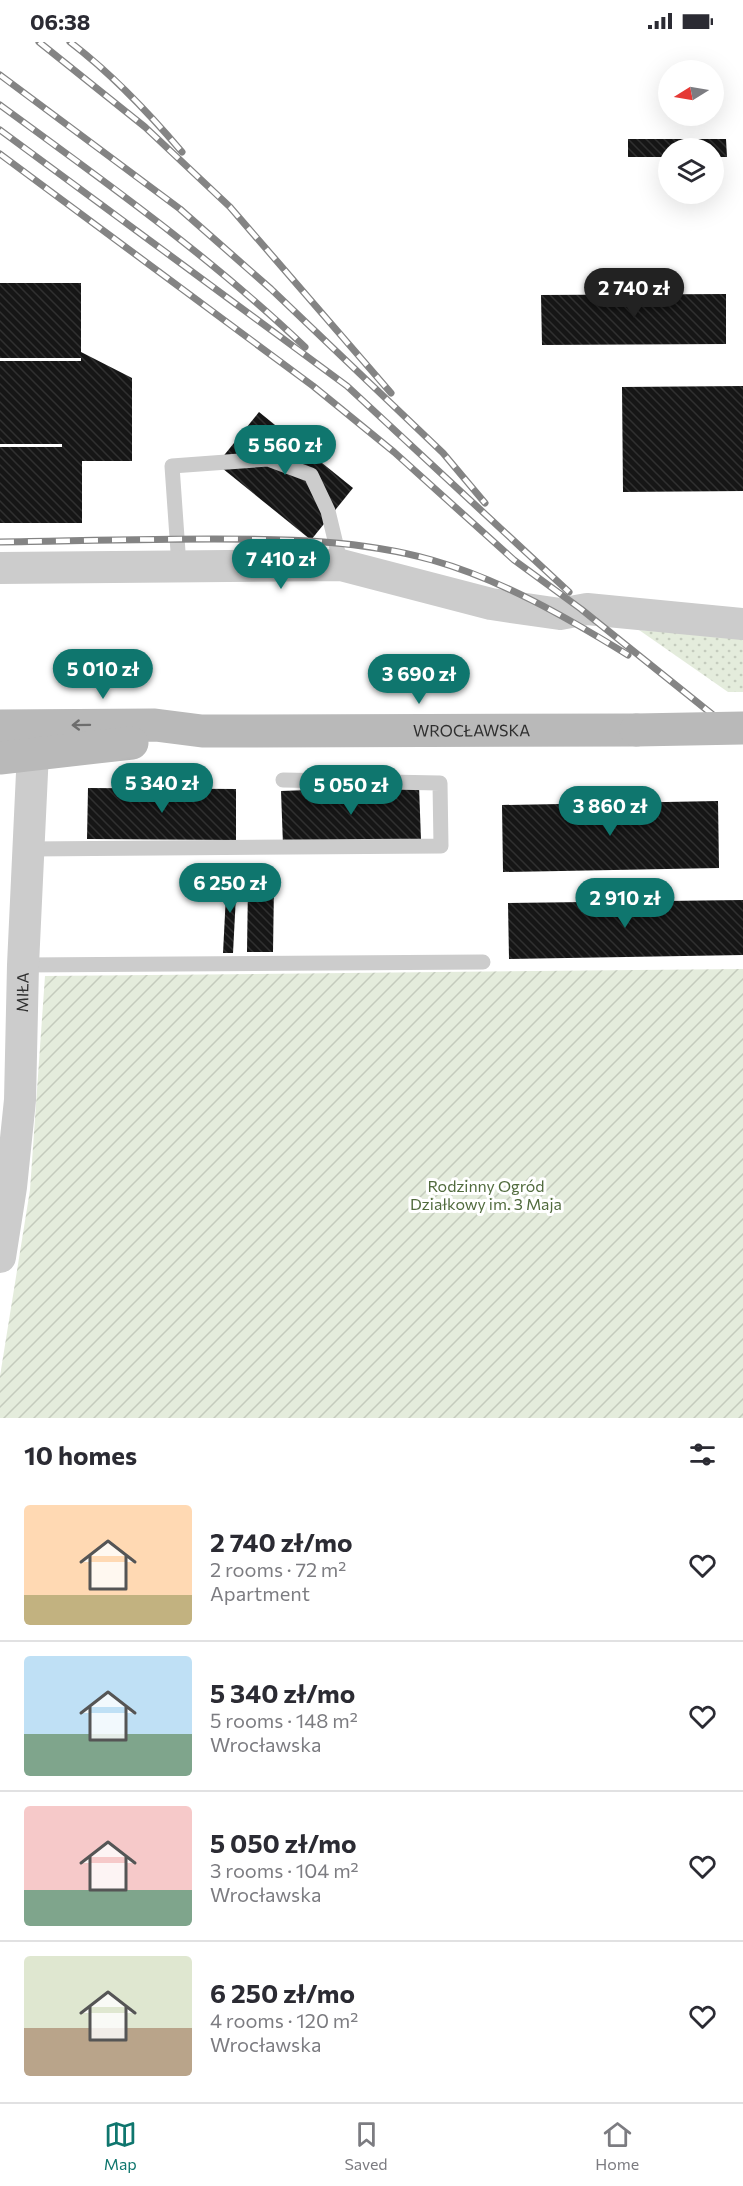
<!DOCTYPE html>
<html lang="en">
<head>
<meta charset="utf-8">
<style>
	body { margin:0; font-family:Commissioner,sans-serif; background:#f2f2f3; color:#2b2b33; height:100vh; display:flex; flex-direction:column; font-size:22px; white-space:nowrap }
	* { box-sizing:border-box; margin:0 }
	p { font-size:20px; color:#7c7c81 }
	.icon { flex:none; width:33px; height:33px; fill:none; stroke:currentColor; stroke-width:2; stroke-linecap:round; stroke-linejoin:round }
	.map { position:relative; height:1376px; overflow:hidden }
	.sheet { display:flex; flex-direction:column; background:#fff; flex:1 }
	.sheet>* { flex:none }
	.needle { width:39px; rotate:259deg }
	.controls { position:absolute; left:658px; top:18px; display:grid; gap:12px }
	.controls a { display:grid; place-items:center; width:66px; height:66px; border-radius:50%; background:#fff; box-shadow:0 6px 24px #0002; font-size:30px }
	.price { position:absolute; translate:-50% -51px; padding:0 14px; border-radius:21px; background:#0f766e; color:#fff; font-size:20px; line-height:39px; filter:drop-shadow(0 2px 3px #0008) }
	.price::after { content:''; position:absolute; left:50%; top:36px; width:18px; height:14px; margin-left:-9px; background:inherit; clip-path:polygon(0 0,100% 0,50% 100%) }
	.price.active { background:#222; color:#fff }
	ul { padding:0; list-style:none }
	li { display:flex; align-items:center; gap:18px; height:150px; padding:0 24px }
	li+li { border-top:2px solid #e1e1e2 }
	li span { display:grid; place-items:center; flex:none; width:168px; height:120px; border-radius:6px; color:#555 }
	li>.icon { margin-inline-start:auto }
	span .icon { width:72px; height:72px; fill:#fffc; stroke-width:1 }
	li b { font-size:26px }
	h2 { display:flex; justify-content:space-between; align-items:center; height:72px; padding:0 24px; font-size:26px }
	.status { display:flex; justify-content:space-between; align-items:center; height:42px; padding:0 30px; background:#fff; direction:ltr }
	.status svg { height:16px; fill:currentColor }
	.tab-bar { display:flex; justify-content:space-around; align-items:center; height:84px; border-top:2px solid #e1e1e2; background:#fff; font-size:16px; color:#7c7c81 }
	.tab-bar a { display:grid; justify-items:center; gap:3px }
	.tab-bar .active { color:#0f766e }
	.map>svg:first-child { display:block }
	.grass { fill:url(#grass-dots) }
	.garden { fill:url(#garden-furrows) }
	.building { fill:url(#building-back-hatch) }
	.lines { fill:none; stroke-linecap:round; stroke-linejoin:round }
	.lane { stroke:#ccc; stroke-width:15 }
	.street { stroke:#ccc; stroke-width:32 }
	.secondary { stroke:#b9b9b9; stroke-width:33 }
	.rail-casing { stroke:#848484; stroke-width:7 }
	.rail { stroke:#fff; stroke-width:4.5; stroke-dasharray:14; stroke-linecap:butt }
	.secondary-bridge { stroke:#b9b9b9; stroke-width:33 }
	.oneway { stroke:#6d6d6d }
	.labels { text-anchor:middle; stroke-width:6; stroke-linejoin:round; paint-order:stroke }
	.street-label { font-size:16px; fill:#2f2f2f; stroke:#fff }
	.park-label { font-size:16px; fill:#506a3c; stroke:#fff }
</style>
</head>
<body>
<div class="status"><b>06:38</b><svg viewBox="0 0 49 12"><path d="M0 12V9h3v3zM5 12V6h3v6zM10 12V3h3v9zM15 12V0h3v12zM26 1h20v11H26zM47 4h2v5h-2z"/></svg></div>
<div class="map">
<svg width="743" height="1376" viewBox="0 0 743 1376">
	<defs>
		<pattern id="grass-dots" width="8" height="8" patternUnits="userSpaceOnUse" patternTransform="scale(1.5)"><rect width="8" height="8" fill="#e4ecdc"/><path d="M2 2h.1M6 6h.1" fill="none" stroke="#c4cbbd" stroke-width="1.8" stroke-linecap="round"/></pattern>
		<pattern id="garden-furrows" width="10" height="10" patternUnits="userSpaceOnUse" patternTransform="scale(1.5)"><rect width="10" height="10" fill="#e4ecdc"/><path d="M-1 1l2-2M0 10L10 0M9 11l2-2" fill="none" stroke="#c4cbbd"/></pattern>
		<pattern id="building-back-hatch" width="6" height="6" patternUnits="userSpaceOnUse" patternTransform="scale(1.5)"><rect width="6" height="6" fill="#161616"/><path d="M-1 5l2 2M0 0l6 6M5-1l2 2" fill="none" stroke="#303030"/></pattern>
	</defs>
	<rect width="100%" height="100%" fill="#fff"/>
	<path class="grass" d="M639 588 743 596V650H728Z"/>
	<path class="garden" d="M743 927V1376H0V1334L30 1148 45 934Z"/>
	<g class="building">
		<path d="M628 97H726L727 115H714V106H669V115H628Z"/>
		<path d="M0 241H81V310L132 336V419H82V481H0V405H62V402H0V319H81V316H0Z"/>
		<path d="M726 252V302L542 303 541 253Z"/>
		<path d="M743 344V449L623 450 622 345Z"/>
		<path d="M259 370 353 446 311 498 217 422Z"/>
		<path d="M419 744 421 798 283 803 281 749Z"/>
		<path d="M88 746 236 747V798L87 797Z"/>
		<path d="M718 759 719 826 503 830 502 763Z"/>
		<path d="M227 833 237 834 233 911H223Z"/>
		<path d="M248 842 274 843 273 910H247Z"/>
		<path d="M743 858V913L509 917 508 861Z"/>
	</g>
	<g class="lines">
		<g class="lane">
			<path d="M179 524 172 424 268 417 311 433 328 469 341 523"/>
			<path d="M29 807 441 804 440 741 283 738"/>
			<path d="M23 923 483 920"/>
		</g>
		<g class="street">
			<path d="M0 526 341 523 491 562 560 572 587 567 743 582"/>
			<path id="s1" d="M0 1215 11 1145 20 1058 23 923 34 688"/>
		</g>
		<g class="secondary">
			<path id="s2" d="M0 684 155 683 202 689 636 688"/>
			<path d="M0 716 132 701"/>
		</g>
		<defs>
			<g id="rail">
				<path d="M39 0 145 85 230 165 391 351"/>
				<path d="M70 0C112 32 148 70 182 110"/>
				<path d="M0 33 180 167 271 247 443 411 485 461"/>
				<path d="M0 63C105 140 211 215 305 305"/>
				<path d="M0 88 347 344 569 550"/>
				<path d="M0 112 313 344 394 410 514 518 581 567 743 697"/>
				<path d="M0 500C71 499 143 497 214 497 287 497 361 498 432 518 502 538 566 575 628 613"/>
			</g>
		</defs>
		<use href="#rail" class="rail-casing"/>
		<use href="#rail" class="rail"/>
		<path class="secondary-bridge" d="M636 688 743 686"/>
	</g>
	<defs><path id="oneway-shaft" d="M-6 0H5M1.5-3L5.5 0L1.5 3" fill="none" stroke-width="1.6" stroke-linecap="round" stroke-linejoin="round" transform="scale(1.5)"/></defs>
	<use class="oneway" href="#oneway-shaft" transform="translate(81 683) rotate(179)"/>
	<g class="labels">
		<g class="street-label">
			<text dy="6" stroke="none"><textPath href="#s2" startOffset="472">WROCŁAWSKA</textPath></text>
			<text dy="6" stroke="none"><textPath href="#s1" startOffset="266">MIŁA</textPath></text>
		</g>
		<g class="park-label">
			<text x="486" y="1150">Rodzinny Ogród<tspan x="486" dy="18">Działkowy im. 3 Maja</tspan></text>
		</g>
	</g>
</svg>
<div class="controls">
<a><svg class="needle" viewBox="-14 -14 28 28"><path d="M0-13l5 13h-10z" fill="#e53935"/><path d="M0 13l5-13h-10z" fill="#7c7c81"/></svg></a>
<a><svg class="icon" aria-label="layers" viewBox="0 0 24 24"><path d="M12 4l9 5-9 5-9-5zM3 14l9 5 9-5"/></svg></a>
</div>
<b class="price active" style="left:634px;top:277px">2 740 zł</b>
<b class="price" style="left:285px;top:434px">5 560 zł</b>
<b class="price" style="left:281px;top:548px">7 410 zł</b>
<b class="price" style="left:103px;top:658px">5 010 zł</b>
<b class="price" style="left:419px;top:663px">3 690 zł</b>
<b class="price" style="left:162px;top:772px">5 340 zł</b>
<b class="price" style="left:351px;top:774px">5 050 zł</b>
<b class="price" style="left:610px;top:795px">3 860 zł</b>
<b class="price" style="left:230px;top:872px">6 250 zł</b>
<b class="price" style="left:625px;top:887px">2 910 zł</b>
</div>
<section class="sheet">
<h2>10 homes<svg class="icon" aria-label="filters" viewBox="0 0 24 24"><path d="M4 7h16M4 17h16"/><circle cx="9" cy="7" r="2"/><circle cx="15" cy="17" r="2"/></svg></h2>
<ul>
<li><span style="background:linear-gradient(#ffd9b3 75%,#c2b280 0)"><svg class="icon" aria-label="home" viewBox="0 0 24 24"><path d="M3 11l9-7 9 7M6 9v11h12V9"/></svg></span><div><b>2 740 zł/mo</b><p>2 rooms · 72 m²</p><p>Apartment</p></div><svg class="icon" aria-label="heart" viewBox="0 0 24 24"><path d="M12 20l-8-8c-3-5 5-10 8-4 3-6 11-1 8 4z"/></svg></li>
<li><span style="background:linear-gradient(#bfe0f5 65%,#7fa58c 0)"><svg class="icon" aria-label="home" viewBox="0 0 24 24"><path d="M3 11l9-7 9 7M6 9v11h12V9"/></svg></span><div><b>5 340 zł/mo</b><p>5 rooms · 148 m²</p><p>Wrocławska</p></div><svg class="icon" aria-label="heart" viewBox="0 0 24 24"><path d="M12 20l-8-8c-3-5 5-10 8-4 3-6 11-1 8 4z"/></svg></li>
<li><span style="background:linear-gradient(#f6c9c9 70%,#7fa58c 0)"><svg class="icon" aria-label="home" viewBox="0 0 24 24"><path d="M3 11l9-7 9 7M6 9v11h12V9"/></svg></span><div><b>5 050 zł/mo</b><p>3 rooms · 104 m²</p><p>Wrocławska</p></div><svg class="icon" aria-label="heart" viewBox="0 0 24 24"><path d="M12 20l-8-8c-3-5 5-10 8-4 3-6 11-1 8 4z"/></svg></li>
<li><span style="background:linear-gradient(#dfe7d0 60%,#b9a48a 0)"><svg class="icon" aria-label="home" viewBox="0 0 24 24"><path d="M3 11l9-7 9 7M6 9v11h12V9"/></svg></span><div><b>6 250 zł/mo</b><p>4 rooms · 120 m²</p><p>Wrocławska</p></div><svg class="icon" aria-label="heart" viewBox="0 0 24 24"><path d="M12 20l-8-8c-3-5 5-10 8-4 3-6 11-1 8 4z"/></svg></li>
</ul>
</section>
<nav class="tab-bar">
<a class="active"><svg class="icon" aria-label="map" viewBox="0 0 24 24"><path d="M3 6l6-2 6 2 6-2v14l-6 2-6-2-6 2zM9 4v14M15 6v14"/></svg>Map</a>
<a><svg class="icon" aria-label="saved" viewBox="0 0 24 24"><path d="M7 4h10v16l-5-4-5 4z"/></svg>Saved</a>
<a><svg class="icon" aria-label="home" viewBox="0 0 24 24"><path d="M3 11l9-7 9 7M6 9v11h12V9"/></svg>Home</a>
</nav>
</body>
</html>
